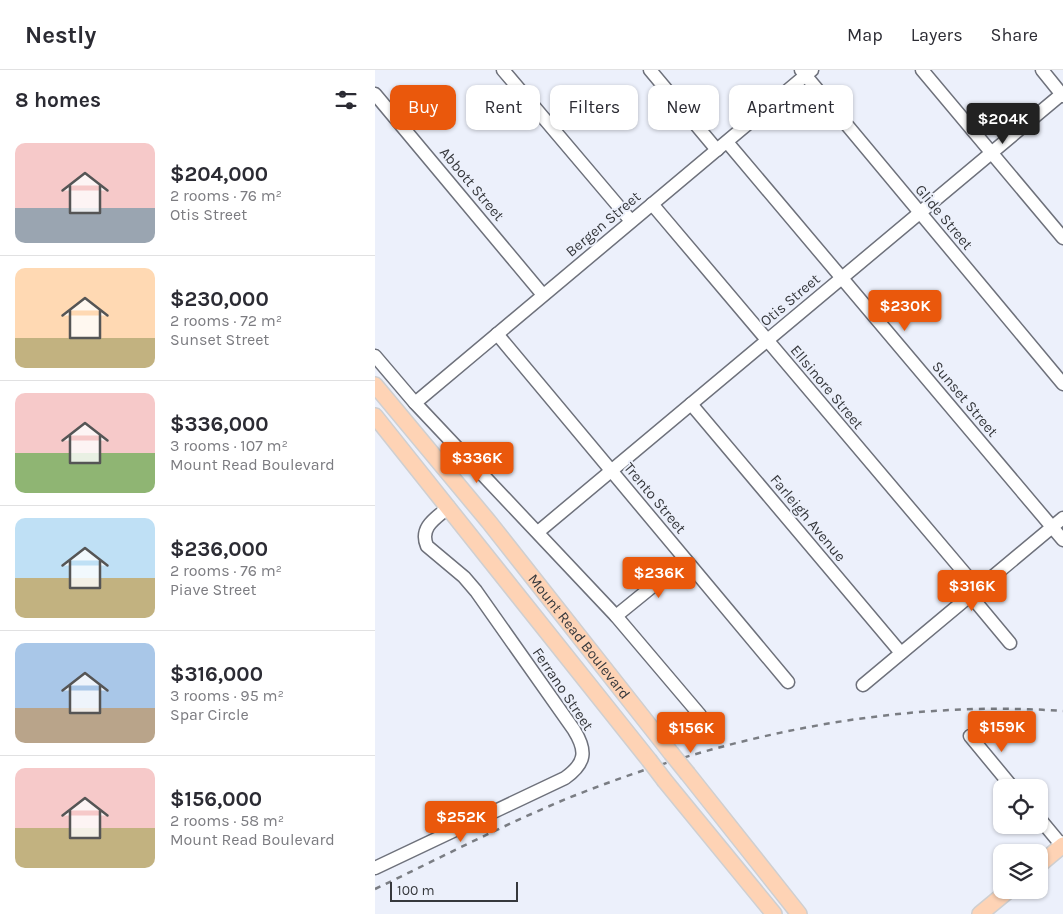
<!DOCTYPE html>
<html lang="en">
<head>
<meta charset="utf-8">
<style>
	body { margin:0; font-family:Karla,sans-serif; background:#f2f2f3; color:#2b2b33; height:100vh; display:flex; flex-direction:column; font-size:19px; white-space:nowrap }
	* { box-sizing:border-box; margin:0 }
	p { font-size:16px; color:#7c7c81 }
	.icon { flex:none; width:28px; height:28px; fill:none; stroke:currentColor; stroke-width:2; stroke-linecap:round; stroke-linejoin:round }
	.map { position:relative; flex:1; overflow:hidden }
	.drawer { display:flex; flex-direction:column; background:#fff; width:375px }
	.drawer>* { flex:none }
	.banner { position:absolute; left:15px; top:15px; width:475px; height:45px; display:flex; gap:10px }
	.tools { position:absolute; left:618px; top:709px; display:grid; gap:10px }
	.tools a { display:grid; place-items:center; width:55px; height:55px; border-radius:10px; background:#fff; box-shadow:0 1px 4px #0004; font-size:25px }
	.scale { position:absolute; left:15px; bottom:12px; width:128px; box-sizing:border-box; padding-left:5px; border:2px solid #36383c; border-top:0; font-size:14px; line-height:18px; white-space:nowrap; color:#36383c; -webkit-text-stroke:4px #ecf0fb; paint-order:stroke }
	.price { position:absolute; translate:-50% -42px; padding:0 11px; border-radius:5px; background:#ea580c; color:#fff; font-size:16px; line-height:32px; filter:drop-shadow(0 1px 2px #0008) }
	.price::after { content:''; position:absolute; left:50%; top:30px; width:15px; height:11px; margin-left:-8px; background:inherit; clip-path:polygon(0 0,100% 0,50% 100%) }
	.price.active { background:#222; color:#fff }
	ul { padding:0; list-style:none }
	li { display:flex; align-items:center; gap:15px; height:125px; padding:0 15px }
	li+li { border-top:1px solid #e1e1e2 }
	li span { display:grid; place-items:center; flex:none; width:140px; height:100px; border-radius:10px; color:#555 }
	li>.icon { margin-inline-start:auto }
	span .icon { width:60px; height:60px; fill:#fffc; stroke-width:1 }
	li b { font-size:21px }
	h2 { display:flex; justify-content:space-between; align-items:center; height:60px; padding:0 15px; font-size:21px }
	.pill { padding:0 18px; border-radius:10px; background:#fff; box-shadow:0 1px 4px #0004; font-size:18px; line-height:45px }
	.pill.active { background:#ea580c; color:#fff }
	header { display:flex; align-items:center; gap:30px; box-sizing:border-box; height:70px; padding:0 25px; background:#fff; border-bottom:1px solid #e1e1e2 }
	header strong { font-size:24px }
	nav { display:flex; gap:28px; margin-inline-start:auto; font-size:18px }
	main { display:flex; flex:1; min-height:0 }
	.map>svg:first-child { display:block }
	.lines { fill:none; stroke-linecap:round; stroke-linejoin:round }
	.minor-casing { stroke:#6e717b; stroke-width:15 }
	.major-casing { stroke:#cfcfd0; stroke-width:18 }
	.minor { stroke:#fff; stroke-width:12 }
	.major { stroke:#fed3b5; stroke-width:15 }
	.rail { stroke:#7a7d83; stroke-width:2.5; stroke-dasharray:6 6; stroke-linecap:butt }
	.major-bridge-casing { stroke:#cfcfd0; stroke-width:18; stroke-linecap:butt }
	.major-bridge { stroke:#fed3b5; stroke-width:15 }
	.labels { text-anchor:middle; stroke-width:4; stroke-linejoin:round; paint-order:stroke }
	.street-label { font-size:15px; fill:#36383c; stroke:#ecf0fb }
</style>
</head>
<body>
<header>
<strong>Nestly</strong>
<nav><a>Map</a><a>Layers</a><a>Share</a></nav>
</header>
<main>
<section class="drawer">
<h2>8 homes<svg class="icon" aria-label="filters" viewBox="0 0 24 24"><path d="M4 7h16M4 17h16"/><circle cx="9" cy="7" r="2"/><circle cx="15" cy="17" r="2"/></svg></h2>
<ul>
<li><span style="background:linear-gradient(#f6c9c9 65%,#9aa5b1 0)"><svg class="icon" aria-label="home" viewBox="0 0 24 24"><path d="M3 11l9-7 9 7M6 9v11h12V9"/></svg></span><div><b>$204,000</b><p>2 rooms · 76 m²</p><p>Otis Street</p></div></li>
<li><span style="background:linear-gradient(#ffd9b3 70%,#c2b280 0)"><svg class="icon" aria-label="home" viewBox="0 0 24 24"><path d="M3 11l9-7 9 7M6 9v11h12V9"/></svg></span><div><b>$230,000</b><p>2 rooms · 72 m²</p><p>Sunset Street</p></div></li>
<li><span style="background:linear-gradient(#f6c9c9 60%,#8fb573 0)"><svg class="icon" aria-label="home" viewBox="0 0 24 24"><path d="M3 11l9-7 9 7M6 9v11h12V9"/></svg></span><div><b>$336,000</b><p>3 rooms · 107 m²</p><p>Mount Read Boulevard</p></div></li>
<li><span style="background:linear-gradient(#bfe0f5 60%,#c2b280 0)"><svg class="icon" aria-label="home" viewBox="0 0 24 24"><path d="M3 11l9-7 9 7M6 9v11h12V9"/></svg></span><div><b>$236,000</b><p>2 rooms · 76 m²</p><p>Piave Street</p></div></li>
<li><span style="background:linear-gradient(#a9c7e8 65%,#b9a48a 0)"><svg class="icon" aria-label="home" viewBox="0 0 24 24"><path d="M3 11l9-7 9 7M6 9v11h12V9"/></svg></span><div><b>$316,000</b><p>3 rooms · 95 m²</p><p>Spar Circle</p></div></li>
<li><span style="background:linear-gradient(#f6c9c9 60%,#c2b280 0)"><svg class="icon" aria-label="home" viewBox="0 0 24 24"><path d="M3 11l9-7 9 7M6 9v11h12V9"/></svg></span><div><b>$156,000</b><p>2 rooms · 58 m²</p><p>Mount Read Boulevard</p></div></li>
</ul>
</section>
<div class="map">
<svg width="688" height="844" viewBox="0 0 688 844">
	<rect width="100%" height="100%" fill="#ecf0fb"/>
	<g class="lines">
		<defs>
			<g id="minor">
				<path d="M128 0 256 151"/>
				<path d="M275 0 342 80"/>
				<path d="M426 0 688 314"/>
				<path d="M547 0 688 168"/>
				<path d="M667 0 688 26"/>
				<path d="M0 24 168 225"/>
				<path d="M352 72 688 470"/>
				<path d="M277 134 603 519"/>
				<path d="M122 264 413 612"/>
				<path d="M0 286 40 333 241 546 325 645"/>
				<path d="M40 333 437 0"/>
				<path d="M316 334 526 583"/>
				<path d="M163 462 688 23"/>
				<path d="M595 525 635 573"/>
				<path d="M241 546 310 490"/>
				<path d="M488 615 688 448"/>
				<path d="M595 666 638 718"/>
				<path d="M664 748 688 777"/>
				<path d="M0 798 190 708C211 693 212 681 199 660L101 521 89 507 52 476C44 457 61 448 74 437"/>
			</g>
			<g id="major">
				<path id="s1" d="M0 315 114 452 296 683"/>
				<path d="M0 346 274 690"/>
				<path d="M313 704 424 844"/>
				<path d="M290 711 399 844"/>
				<path d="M664 795 688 775"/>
				<path d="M605 844 634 820"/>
			</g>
		</defs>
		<use href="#minor" class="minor-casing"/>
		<use href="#major" class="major-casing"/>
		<use href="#minor" class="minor"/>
		<use href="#major" class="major"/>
		<path class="rail" d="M0 819C63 789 126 756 191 729 347 666 519 629 688 641"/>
		<defs>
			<g id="major-bridge">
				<path d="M296 683 313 704"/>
				<path d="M274 690 290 711"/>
			</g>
		</defs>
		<use href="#major-bridge" class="major-bridge-casing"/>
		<use href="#major-bridge" class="major-bridge"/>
	</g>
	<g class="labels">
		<g class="street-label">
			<text transform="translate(97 114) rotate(50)" y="5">Abbott Street</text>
			<text transform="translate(569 147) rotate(50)" y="5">Glide Street</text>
			<text transform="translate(228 154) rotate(-40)" y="5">Bergen Street</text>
			<text transform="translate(415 230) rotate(-40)" y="5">Otis Street</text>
			<text transform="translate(452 317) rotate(50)" y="5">Ellsinore Street</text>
			<text transform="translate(590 329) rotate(50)" y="5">Sunset Street</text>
			<text transform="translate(280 428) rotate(50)" y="5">Trento Street</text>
			<text transform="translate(433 448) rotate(50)" y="5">Farleigh Avenue</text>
			<text dy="5" stroke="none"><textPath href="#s1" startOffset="324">Mount Read Boulevard</textPath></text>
			<text transform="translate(188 619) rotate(56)" y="5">Ferrano Street</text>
		</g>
	</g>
</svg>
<div class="tools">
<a><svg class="icon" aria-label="locate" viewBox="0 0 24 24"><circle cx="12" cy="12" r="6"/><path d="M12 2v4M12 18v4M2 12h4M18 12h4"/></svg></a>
<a><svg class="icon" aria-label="layers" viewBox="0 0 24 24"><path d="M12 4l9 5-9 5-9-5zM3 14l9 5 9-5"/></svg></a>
</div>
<div class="scale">100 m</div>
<b class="price active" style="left:628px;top:75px">$204K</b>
<b class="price" style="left:530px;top:262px">$230K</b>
<b class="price" style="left:102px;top:414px">$336K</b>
<b class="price" style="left:284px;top:529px">$236K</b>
<b class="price" style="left:597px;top:542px">$316K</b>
<b class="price" style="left:627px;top:683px">$159K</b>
<b class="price" style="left:316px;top:684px">$156K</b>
<b class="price" style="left:86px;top:773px">$252K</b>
<div class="banner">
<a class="pill active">Buy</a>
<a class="pill">Rent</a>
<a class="pill">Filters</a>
<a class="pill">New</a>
<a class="pill">Apartment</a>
</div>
</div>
</main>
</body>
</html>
